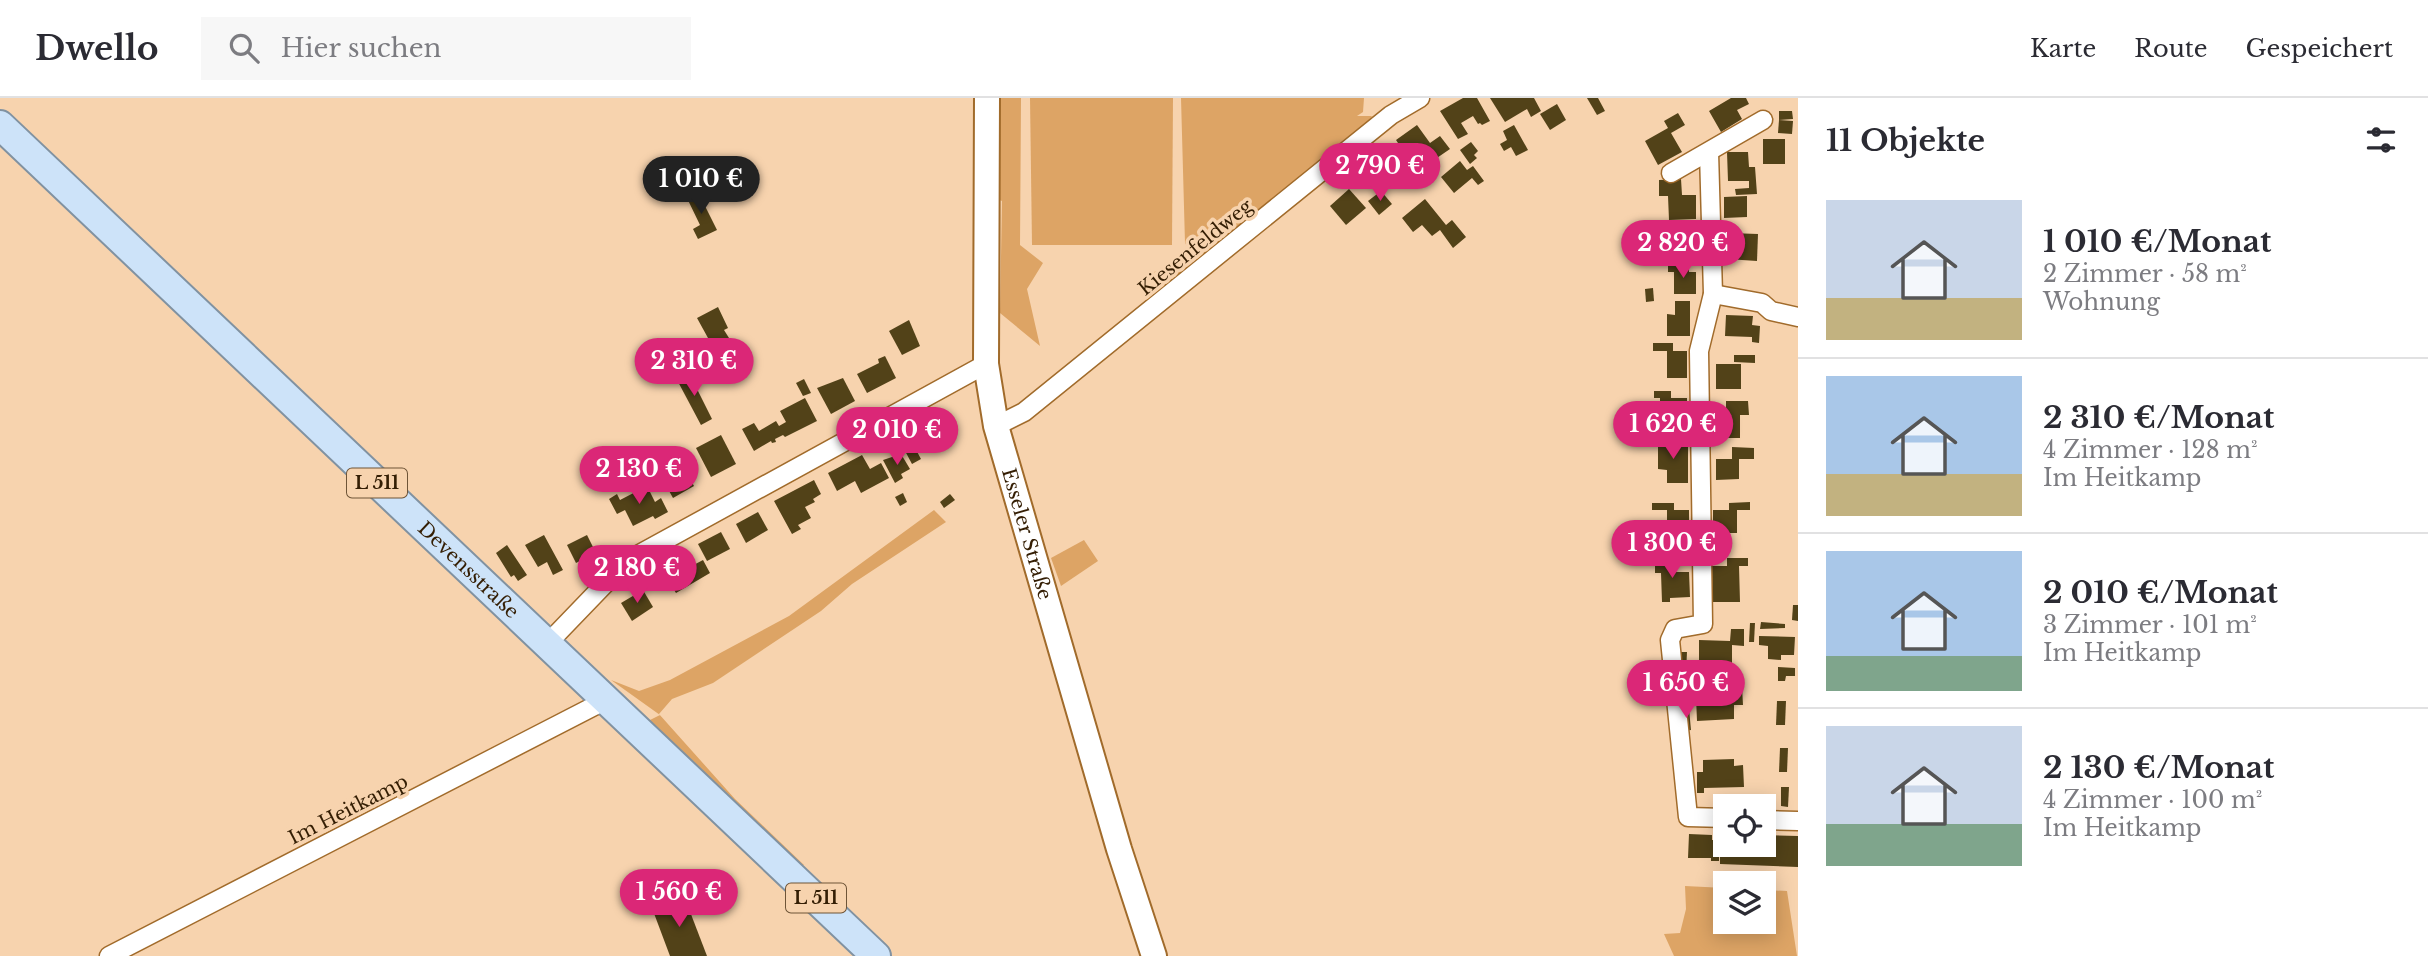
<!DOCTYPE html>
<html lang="de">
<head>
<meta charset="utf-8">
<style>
	body { margin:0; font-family:"Libre Baskerville",serif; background:#f7f7f7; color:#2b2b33; height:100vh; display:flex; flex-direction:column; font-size:26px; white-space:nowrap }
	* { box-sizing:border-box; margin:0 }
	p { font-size:23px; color:#7c7c81 }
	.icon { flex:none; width:38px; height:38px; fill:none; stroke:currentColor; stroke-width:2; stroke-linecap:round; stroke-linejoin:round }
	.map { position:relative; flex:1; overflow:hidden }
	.panel { display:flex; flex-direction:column; background:#fff; width:630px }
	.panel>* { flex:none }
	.tools { position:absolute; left:1713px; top:696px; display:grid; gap:14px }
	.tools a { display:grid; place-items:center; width:63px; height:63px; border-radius:0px; background:#fff; box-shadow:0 4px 18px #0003; font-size:35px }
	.price { position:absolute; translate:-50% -60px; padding:0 16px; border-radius:24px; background:#db2777; color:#fff; font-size:23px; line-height:46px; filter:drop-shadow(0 2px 4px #0008) }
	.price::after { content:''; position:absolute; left:50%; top:42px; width:21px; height:16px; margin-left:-10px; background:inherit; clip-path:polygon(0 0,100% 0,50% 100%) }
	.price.active { background:#222; color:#fff }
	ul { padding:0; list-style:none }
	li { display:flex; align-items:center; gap:21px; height:175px; padding:0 28px }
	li+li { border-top:2px solid #e1e1e2 }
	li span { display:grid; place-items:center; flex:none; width:196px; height:140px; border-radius:0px; color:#555 }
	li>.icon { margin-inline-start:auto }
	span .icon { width:84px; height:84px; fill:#fffc; stroke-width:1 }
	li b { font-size:30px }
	h2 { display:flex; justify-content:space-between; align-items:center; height:84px; padding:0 28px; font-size:30px }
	header { display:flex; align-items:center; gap:42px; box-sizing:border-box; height:98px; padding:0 35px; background:#fff; border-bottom:2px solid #e1e1e2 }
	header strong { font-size:33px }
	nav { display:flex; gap:38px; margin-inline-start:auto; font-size:24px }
	.search { width:490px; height:63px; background:#f7f7f7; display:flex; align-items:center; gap:18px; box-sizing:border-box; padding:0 24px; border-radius:0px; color:#7c7c81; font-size:26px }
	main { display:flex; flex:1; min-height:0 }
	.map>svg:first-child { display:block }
	.green { fill:#dda465 }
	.building { fill:#524218 }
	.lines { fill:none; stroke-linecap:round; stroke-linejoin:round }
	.minor-casing { stroke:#a16b2b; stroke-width:21 }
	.secondary-casing { stroke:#a16b2b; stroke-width:28 }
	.primary-casing { stroke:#8192a1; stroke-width:32 }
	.minor { stroke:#fff; stroke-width:18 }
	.secondary { stroke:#fff; stroke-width:24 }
	.primary { stroke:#cde3f9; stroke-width:28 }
	.labels { text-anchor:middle; stroke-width:7; stroke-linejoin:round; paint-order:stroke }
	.shield { fill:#f7d3ae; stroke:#6e5437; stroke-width:2 }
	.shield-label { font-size:18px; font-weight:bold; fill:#341e04 }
	.street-label { font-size:19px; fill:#341e04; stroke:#f7d3ae }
</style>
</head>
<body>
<header>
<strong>Dwello</strong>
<div class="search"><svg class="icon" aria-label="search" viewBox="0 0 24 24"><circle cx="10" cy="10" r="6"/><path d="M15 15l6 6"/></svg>Hier suchen</div>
<nav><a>Karte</a><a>Route</a><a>Gespeichert</a></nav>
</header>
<main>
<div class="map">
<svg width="1798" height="858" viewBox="0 0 1798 858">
	<rect width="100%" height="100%" fill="#f7d3ae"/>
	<g class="green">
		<path d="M994 0H1021L1020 147 1043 165 1027 191 1040 248 1000 215 1002 103 995 100Z"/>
		<path d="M1030 0H1173L1172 147H1032Z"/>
		<path d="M1181 0H1364L1363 14 1357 18H1372L1363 33 1164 192 1154 174 1178 166 1192 156 1185 145Z"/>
		<path d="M934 412 946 424 852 486 821 513 713 585 672 601 659 616 735 701 804 767H796L648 623 660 617 611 582 639 593 670 582 789 518Z"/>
		<path d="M1084 442 1098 463 1061 488 1051 460Z"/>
		<path d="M1685 788 1725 790 1726 824H1764V792L1787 793 1797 858H1674L1664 836 1680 835 1686 811Z"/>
	</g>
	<g class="building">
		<path d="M1463 0H1477L1490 23 1482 27 1480 25 1478 26 1473 18 1461 25 1468 36 1458 41 1440 13Z"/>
		<path d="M1490 0H1534L1541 13 1531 19 1527 11 1505 24Z"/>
		<path d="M1587 0H1598L1605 13 1597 17Z"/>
		<path d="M1731 0H1746L1749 6 1737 12 1742 21 1721 34 1709 13Z"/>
		<path d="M1557 6 1566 22 1550 32 1540 16Z"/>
		<path d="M1779 13H1792L1793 21 1779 22Z"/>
		<path d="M1678 15 1685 27 1671 35 1682 54 1658 67 1645 43 1668 30 1664 23Z"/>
		<path d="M1779 22 1793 23 1792 36 1778 35Z"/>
		<path d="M1417 27 1430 45 1440 38 1450 51 1431 64 1425 55 1419 59 1416 54 1408 60 1396 42Z"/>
		<path d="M1514 27 1528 52 1516 58 1511 49 1504 53 1500 46 1507 42 1503 33Z"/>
		<rect x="1763" y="41" width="22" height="25"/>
		<path d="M1471 44 1478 53 1474 57 1477 60 1470 66 1460 52Z"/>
		<path d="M1727 54H1748L1749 69H1755L1757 96 1736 97 1735 91 1749 90V83H1728Z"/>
		<path d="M1391 58 1406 76 1385 93 1370 75Z"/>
		<path d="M1460 63 1467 72 1473 68 1484 83 1478 87 1472 80 1454 95 1441 79Z"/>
		<path d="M1418 69 1428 80 1422 85 1413 74Z"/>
		<path d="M1681 81 1682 97H1696V121L1669 122 1668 98H1659V82Z"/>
		<path d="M1349 91 1366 110 1346 127 1330 108Z"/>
		<path d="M697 92 717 132 698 141 693 131 700 127 686 98Z"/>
		<path d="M1381 93 1392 106 1379 117 1368 103Z"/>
		<path d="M1747 98V119L1724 120V99Z"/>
		<path d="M1425 101 1446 127 1452 122 1466 139 1453 150 1440 132 1432 138 1422 127 1413 134 1402 120Z"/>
		<path d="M1665 128H1686L1687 136H1665Z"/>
		<path d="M1729 135 1758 136 1757 163 1727 161Z"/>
		<path d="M1695 137 1696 158 1671 159V138Z"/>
		<path d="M1668 167H1689V174H1696V196H1674V174H1668Z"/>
		<path d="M1653 190 1654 203 1646 204 1645 191Z"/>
		<path d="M1675 203H1690V238H1667V216L1675 217Z"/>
		<path d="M718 209 728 230 724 232 729 240 696 257 691 249 708 240 697 220Z"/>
		<path d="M1726 217 1753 218 1752 227 1760 228 1759 245 1752 244V239L1725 238Z"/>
		<path d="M909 222 920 248 902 257 889 233Z"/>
		<path d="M1653 245H1673V253H1687V280H1667V253H1653Z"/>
		<path d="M1734 257H1755V265L1734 264Z"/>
		<path d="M885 258 896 280 867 295 857 276 879 265 878 261Z"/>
		<rect x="1716" y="266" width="25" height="25"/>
		<path d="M688 273 712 321 701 327 676 280Z"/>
		<path d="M843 280 855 303 831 316 817 290Z"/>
		<path d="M804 281 811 295 803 298 796 285Z"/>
		<path d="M1654 293H1671V300H1687V324H1668V317H1660V300H1654Z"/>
		<path d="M805 300 817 323 785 339 783 337 775 341 776 344 772 345 771 343 754 353 742 331 754 325 759 333 776 323 779 328 786 324 780 313Z"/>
		<path d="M1726 303H1748L1749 317H1740V340H1715V317H1726Z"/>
		<path d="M931 320 941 337 915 350 921 361 912 366 897 338Z"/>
		<path d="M721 337 736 366 711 379 696 350Z"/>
		<path d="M1651 342H1673V349H1688V385H1667V372L1658 371V349H1652Z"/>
		<path d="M1732 349 1754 350V361H1739V381L1716 382V361H1732Z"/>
		<path d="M901 356 910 371 901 376 903 380 895 385 883 362Z"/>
		<path d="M862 357 870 371 881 365 889 380 861 395 855 383 837 393 828 375Z"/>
		<path d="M669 367 674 378 685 372 694 388 673 400 658 373Z"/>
		<path d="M814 382 821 396 813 401 815 404 805 409 811 420 798 427 801 431 792 436 774 403Z"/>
		<path d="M647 388 655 404 661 400 668 414 655 421 653 418 633 428 625 412 617 416 609 401 617 396 620 402Z"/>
		<path d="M903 395 907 404 900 408 895 399Z"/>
		<path d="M950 396 955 402 944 410 940 404Z"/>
		<path d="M1750 404V412H1737V435H1713V412H1729V405Z"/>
		<path d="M1652 405H1674V412H1689V436H1662V426H1667V412H1652Z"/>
		<path d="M758 414 768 432 746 445 736 426Z"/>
		<path d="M721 434 730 451 707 463 698 446Z"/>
		<path d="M544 437 563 472 553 477 547 464 538 469 525 447Z"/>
		<path d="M587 437 596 455 576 465 567 447Z"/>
		<path d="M507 447 527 477 518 483 514 477 511 479 496 455Z"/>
		<path d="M679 456 688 470 703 462 710 475 676 495 659 469Z"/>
		<path d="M1675 460V474H1689L1690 499 1670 500V504H1662L1661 475H1655V461Z"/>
		<path d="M1727 460H1748V468H1739L1740 504H1713L1712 468H1727Z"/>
		<path d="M643 492 653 509 632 523 621 505Z"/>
		<path d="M1793 507H1798V523L1792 522Z"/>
		<path d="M1761 524 1785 526V530L1760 531Z"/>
		<path d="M1750 525H1755L1754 544H1749Z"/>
		<path d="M1731 531H1744V548L1732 547V570L1699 569V542L1730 543Z"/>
		<path d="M1759 538 1795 539 1794 557H1781V562L1768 561V548L1759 547Z"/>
		<path d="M1681 554H1687L1686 575H1680Z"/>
		<path d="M1778 569 1795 570V578H1786L1785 583H1778Z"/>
		<path d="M1726 589H1742L1743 607H1734V621L1697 623 1696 599 1727 598Z"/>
		<path d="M1777 603H1786L1785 627H1776Z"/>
		<path d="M1682 611H1689L1691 632 1684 633Z"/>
		<path d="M1780 650H1788L1787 674H1779Z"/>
		<path d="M1734 661V668L1743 667 1744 689 1704 690V695H1697V674H1703V662Z"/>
		<path d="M1781 689H1789L1788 709 1781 708Z"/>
		<path d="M1689 736 1712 737V742H1719V763H1711V760H1688Z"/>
		<path d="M1764 737 1798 738V769L1720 766V752L1728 753V747H1764Z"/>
		<path d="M684 798 707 858H670L652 810Z"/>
	</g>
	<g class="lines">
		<defs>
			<g id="minor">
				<path d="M1709 54 1713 196 1699 253 1703 526 1675 531 1670 542 1688 719 1726 720"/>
				<path d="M1671 75 1763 22"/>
				<path d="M1713 196 1762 205 1771 213 1798 219"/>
				<path d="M996 328 1024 314 1391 17 1420 0"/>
				<path d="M548 545 627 463 986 266"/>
				<path d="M1764 722 1798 723"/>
				<path d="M109 858 606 602"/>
			</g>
			<g id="secondary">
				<path id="s1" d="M987 0 986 266 996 328 1119 751 1154 858"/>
			</g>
			<g id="primary">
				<path id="s2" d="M0 27 876 858"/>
			</g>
		</defs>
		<use href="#minor" class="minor-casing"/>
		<use href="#secondary" class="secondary-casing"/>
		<use href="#primary" class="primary-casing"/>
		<use href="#minor" class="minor"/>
		<use href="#secondary" class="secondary"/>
		<use href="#primary" class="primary"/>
	</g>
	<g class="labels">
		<g class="shield">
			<rect x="347" y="370.5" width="60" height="29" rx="5"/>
			<rect x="786" y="785.5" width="60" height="29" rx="5"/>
		</g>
		<g class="shield-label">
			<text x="377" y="391">L 511</text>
			<text x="816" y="806">L 511</text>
		</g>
		<g class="street-label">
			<text transform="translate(1195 149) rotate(-39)" y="7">Kiesenfeldweg</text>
			<text dy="7" stroke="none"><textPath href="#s1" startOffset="441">Esseler Straße</textPath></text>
			<text dy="7" stroke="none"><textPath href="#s2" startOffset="646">Devensstraße</textPath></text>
			<text transform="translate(348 711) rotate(-27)" y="7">Im Heitkamp</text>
		</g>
	</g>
</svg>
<div class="tools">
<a><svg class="icon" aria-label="locate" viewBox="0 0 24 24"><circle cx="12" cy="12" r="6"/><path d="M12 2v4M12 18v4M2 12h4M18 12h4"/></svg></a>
<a><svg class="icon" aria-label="layers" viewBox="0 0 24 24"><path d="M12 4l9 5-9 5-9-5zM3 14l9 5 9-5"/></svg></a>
</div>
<b class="price" style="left:1380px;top:105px">2 790 €</b>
<b class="price active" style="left:701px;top:118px">1 010 €</b>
<b class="price" style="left:1683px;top:182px">2 820 €</b>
<b class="price" style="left:694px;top:300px">2 310 €</b>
<b class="price" style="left:1673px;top:363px">1 620 €</b>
<b class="price" style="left:897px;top:369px">2 010 €</b>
<b class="price" style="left:639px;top:408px">2 130 €</b>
<b class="price" style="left:1672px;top:482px">1 300 €</b>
<b class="price" style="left:637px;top:507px">2 180 €</b>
<b class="price" style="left:1686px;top:622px">1 650 €</b>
<b class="price" style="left:679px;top:831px">1 560 €</b>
</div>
<section class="panel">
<h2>11 Objekte<svg class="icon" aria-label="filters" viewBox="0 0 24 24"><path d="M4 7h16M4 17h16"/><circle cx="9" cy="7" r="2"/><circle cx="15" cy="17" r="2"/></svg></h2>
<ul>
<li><span style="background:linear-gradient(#c9d6e8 70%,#c2b280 0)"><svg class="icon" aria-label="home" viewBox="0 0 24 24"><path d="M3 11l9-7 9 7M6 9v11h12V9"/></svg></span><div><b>1 010 €/Monat</b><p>2 Zimmer · 58 m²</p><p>Wohnung</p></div></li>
<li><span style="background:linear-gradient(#a9c7e8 70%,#c2b280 0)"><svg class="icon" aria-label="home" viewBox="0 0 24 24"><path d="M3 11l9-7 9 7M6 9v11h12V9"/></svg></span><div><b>2 310 €/Monat</b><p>4 Zimmer · 128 m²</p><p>Im Heitkamp</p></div></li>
<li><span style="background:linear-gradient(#a9c7e8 75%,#7fa58c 0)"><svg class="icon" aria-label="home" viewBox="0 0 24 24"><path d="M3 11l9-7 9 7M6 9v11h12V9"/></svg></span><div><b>2 010 €/Monat</b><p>3 Zimmer · 101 m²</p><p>Im Heitkamp</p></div></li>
<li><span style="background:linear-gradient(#c9d6e8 70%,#7fa58c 0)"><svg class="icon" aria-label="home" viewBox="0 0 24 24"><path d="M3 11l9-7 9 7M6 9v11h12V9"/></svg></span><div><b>2 130 €/Monat</b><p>4 Zimmer · 100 m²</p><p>Im Heitkamp</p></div></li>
</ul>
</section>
</main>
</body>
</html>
